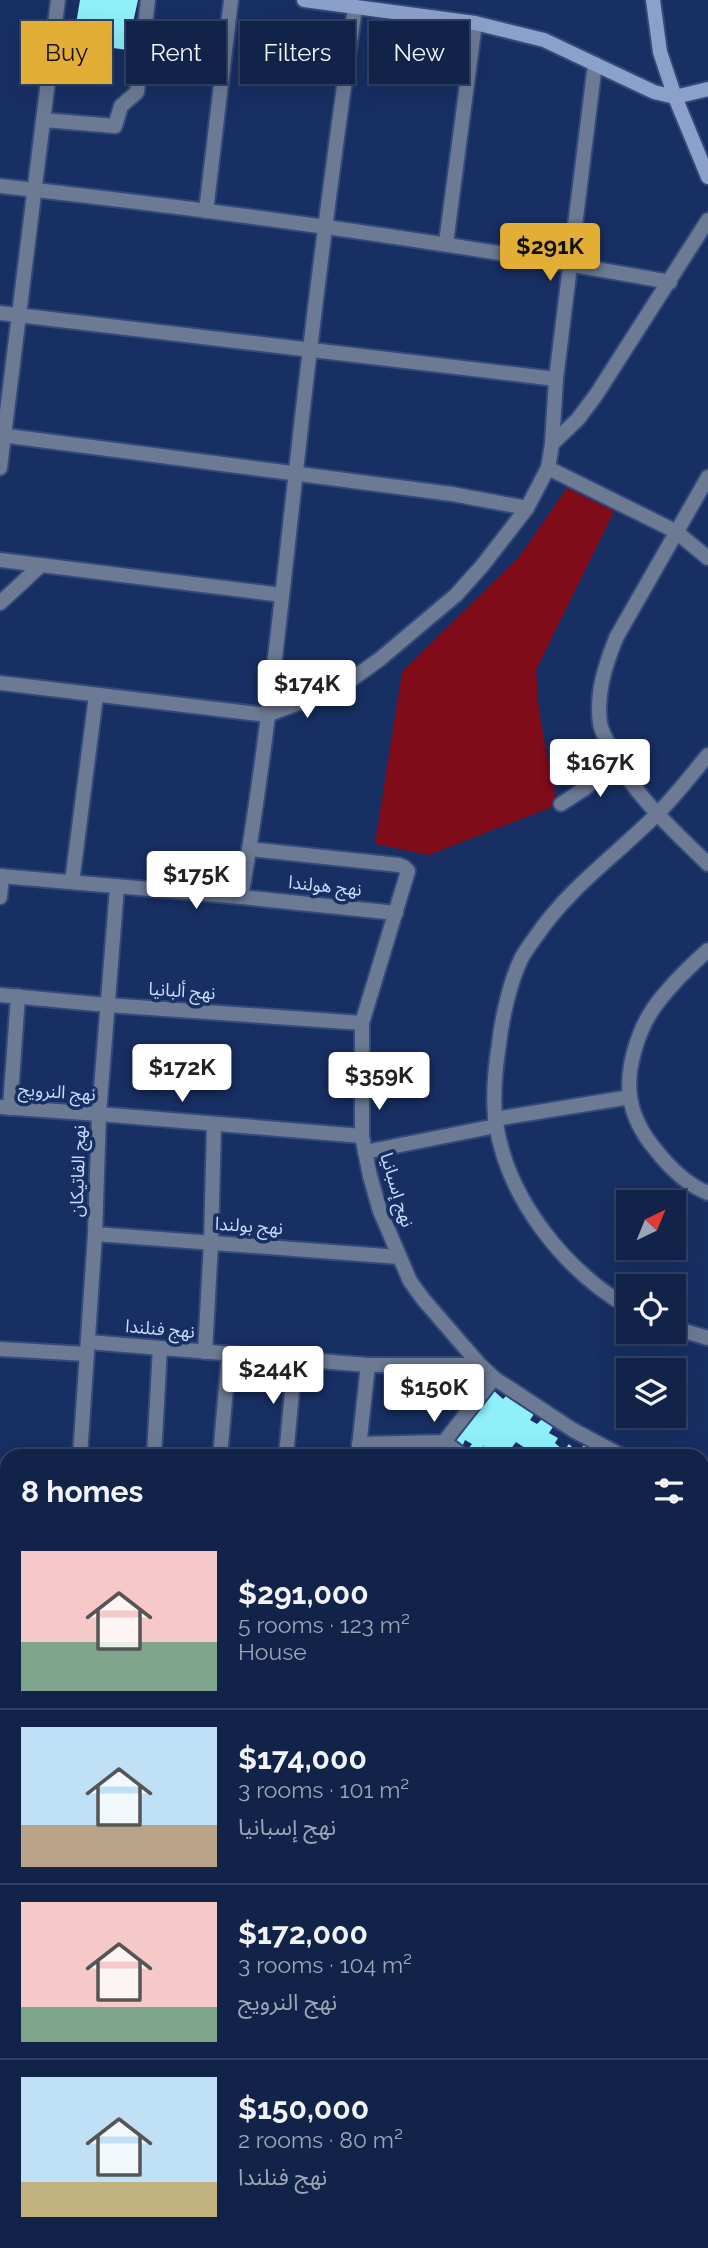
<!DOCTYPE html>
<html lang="en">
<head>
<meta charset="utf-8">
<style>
	body { margin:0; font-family:Raleway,"Noto Sans Arabic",sans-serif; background:#1b2b51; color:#f1f3f6; height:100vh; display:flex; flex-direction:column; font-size:26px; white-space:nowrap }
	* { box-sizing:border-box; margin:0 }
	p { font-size:23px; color:#9ca4b5 }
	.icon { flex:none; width:38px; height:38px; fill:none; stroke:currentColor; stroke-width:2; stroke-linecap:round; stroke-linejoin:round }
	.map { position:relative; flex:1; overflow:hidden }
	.drawer { position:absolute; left:0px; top:1449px; width:709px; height:800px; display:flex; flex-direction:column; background:#12234a; border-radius:21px 21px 0 0; box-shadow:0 7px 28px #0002,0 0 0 2px #314062 }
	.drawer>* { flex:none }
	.top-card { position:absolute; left:21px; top:21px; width:667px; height:63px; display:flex; gap:14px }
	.needle { width:46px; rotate:43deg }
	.controls { position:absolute; left:616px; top:1190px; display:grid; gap:14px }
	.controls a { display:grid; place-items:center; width:70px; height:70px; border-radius:0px; background:#12234a; box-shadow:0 7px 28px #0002,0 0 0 2px #314062; font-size:35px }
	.price { position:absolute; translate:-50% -60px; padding:0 16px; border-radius:7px; background:#fff; color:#222; font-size:23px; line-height:46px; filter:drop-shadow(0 2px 4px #0008) }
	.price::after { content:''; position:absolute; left:50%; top:42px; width:21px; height:16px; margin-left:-10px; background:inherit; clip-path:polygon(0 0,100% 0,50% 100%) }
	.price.selected { background:#e3ae35; color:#111 }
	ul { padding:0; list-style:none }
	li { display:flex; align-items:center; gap:21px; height:175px; padding:0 21px }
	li+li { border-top:2px solid #314062 }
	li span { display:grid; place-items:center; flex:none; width:196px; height:140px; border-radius:0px; color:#555 }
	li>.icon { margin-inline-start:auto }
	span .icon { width:84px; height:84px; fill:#fffc; stroke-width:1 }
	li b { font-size:30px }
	h2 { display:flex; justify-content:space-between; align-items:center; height:84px; padding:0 21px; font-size:30px }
	.pill { padding:0 24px; border-radius:0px; background:#12234a; box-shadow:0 7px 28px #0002,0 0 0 2px #314062; font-size:24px; line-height:63px }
	.pill.selected { background:#e3ae35; color:#111 }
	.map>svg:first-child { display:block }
	.green { fill:#800b19 }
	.building { fill:#8ff0f9 }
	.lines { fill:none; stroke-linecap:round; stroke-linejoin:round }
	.street-casing { stroke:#344a7b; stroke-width:18 }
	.secondary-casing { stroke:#344a7b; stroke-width:18 }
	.street { stroke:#6c7a94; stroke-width:14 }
	.secondary { stroke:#8ca1ca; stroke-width:14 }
	.labels { text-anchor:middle; stroke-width:7; stroke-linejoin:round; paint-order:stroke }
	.street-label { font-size:18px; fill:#c9dafa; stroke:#182f63 }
</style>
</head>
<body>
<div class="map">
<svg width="708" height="2248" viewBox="0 0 708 2248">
	<rect width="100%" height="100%" fill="#182f63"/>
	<path class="green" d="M567 488 614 511 536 670 539 713 557 805 429 855 375 844 402 672 519 557Z"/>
	<g class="building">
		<path d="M80 0H138L127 50 73 42Z"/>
		<path d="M493 1390 503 1399 509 1393 536 1411 530 1420 537 1424 545 1416 556 1422 549 1433 558 1438 555 1443 564 1451 569 1444 575 1450 581 1449 589 1438 595 1442 585 1456H537L516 1442 510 1450 519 1456H477L485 1444 476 1455 468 1449 472 1444 465 1440 462 1447 451 1440 472 1409 477 1413Z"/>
	</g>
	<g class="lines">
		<defs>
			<g id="street">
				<path d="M44 120 115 126 121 106 137 92 148 0"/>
				<path d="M0 186C224 211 448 242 670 282"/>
				<path d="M206 211 231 0"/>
				<path d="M446 243 475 23"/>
				<path d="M0 313 556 379"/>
				<path d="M0 435 452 494 527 508"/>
				<path d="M552 444 578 419 596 395 708 220"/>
				<path d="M0 468 58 0"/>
				<path d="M548 468 675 531 708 558"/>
				<path d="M708 477 616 638C605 666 596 693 600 723 601 730 605 737 608 743 629 791 671 828 708 864"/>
				<path d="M0 560 282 595"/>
				<path d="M0 603 40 566"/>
				<path d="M0 683 267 715 341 687 380 659 456 595 482 566 527 508 548 468 552 444 556 379 595 64"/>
				<path d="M561 804 584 789 616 763"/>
				<path d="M249 849 399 865 404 867 408 871 362 1023V1136L370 1176 380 1211 410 1281 423 1299 480 1365 494 1378 573 1430 622 1456"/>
				<path d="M0 876 241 897 396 913"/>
				<path d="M72 882 96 696"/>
				<path d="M0 897 2 876"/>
				<path d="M241 897C266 756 280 613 296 471 313 316 333 162 355 8"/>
				<path d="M708 950C688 968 668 987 653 1009 638 1031 626 1069 630 1096 632 1115 643 1135 655 1149 669 1167 687 1185 708 1193"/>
				<path d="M0 995 107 1005 362 1023"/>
				<path d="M0 1107 99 1114 362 1136"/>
				<path d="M10 1108 18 996"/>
				<path d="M495 1119 630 1097"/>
				<path d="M365 1152 496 1126"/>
				<path d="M95 1234 399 1257"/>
				<path d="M628 1307C564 1270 507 1198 496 1123 492 1098 495 1070 499 1044 502 1018 510 981 522 957 526 950 532 942 537 935 569 888 616 855 656 815 675 797 691 775 708 755"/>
				<path d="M674 1328 708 1338"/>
				<path d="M88 1342 368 1365H480"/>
				<path d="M0 1349 87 1354"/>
				<path d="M205 1352 211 1243 214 1125"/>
				<path d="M359 1444 444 1442 494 1378"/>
				<path d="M80 1456 95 1234 99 1114 117 887"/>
				<path d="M154 1456 160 1348"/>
				<path d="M220 1456 229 1354"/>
				<path d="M286 1456 295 1359"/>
				<path d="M358 1456 368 1365"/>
				<path d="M433 1456 444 1442 463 1456"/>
				<path d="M0 1471 7 1472"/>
				<path d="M702 1480 708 1486"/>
				<path d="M702 1578 708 1584"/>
				<path d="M0 1605 7 1599"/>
				<path d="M702 1606 708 1599"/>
				<path d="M0 1732 7 1725"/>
				<path d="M0 1820 7 1814"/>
				<path d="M702 1821 708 1814"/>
				<path d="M702 1844 708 1850"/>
				<path d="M0 1918 7 1911"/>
				<path d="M702 1933 708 1925"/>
				<path d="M0 2017 7 2010"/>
				<path d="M0 2027 7 2034"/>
				<path d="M702 2064 708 2059"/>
				<path d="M0 2108 7 2101"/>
				<path d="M0 2205 7 2199"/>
				<path d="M80 2248 86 2242"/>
				<path d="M322 2248 329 2242"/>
				<path d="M496 2248 503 2242"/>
			</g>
			<g id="secondary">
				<path d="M304 0 475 23 544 40 654 92 675 97 708 89"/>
				<path d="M653 0 660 52 675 97 708 177"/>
				<path d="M0 1484 7 1489"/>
				<path d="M702 2134 708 2145"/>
				<path d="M189 2242 190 2248"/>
			</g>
		</defs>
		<use href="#street" class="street-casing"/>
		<use href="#secondary" class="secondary-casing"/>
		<use href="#street" class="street"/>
		<use href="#secondary" class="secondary"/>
	</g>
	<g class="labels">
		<g class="street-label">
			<text transform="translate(325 886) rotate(6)" y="6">نهج هولندا</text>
			<text transform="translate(182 991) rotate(4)" y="6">نهج ألبانيا</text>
			<text transform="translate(57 1092) rotate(4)" y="6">نهج النرويج</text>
			<text transform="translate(78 1171) rotate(-88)" y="6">نهج الفاتيكان</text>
			<text transform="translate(397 1190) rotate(73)" y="6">نهج إسبانيا</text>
			<text transform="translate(249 1226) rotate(4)" y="6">نهج بولندا</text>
			<text transform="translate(160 1329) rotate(5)" y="6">نهج فنلندا</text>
		</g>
	</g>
</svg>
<div class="controls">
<a><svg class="needle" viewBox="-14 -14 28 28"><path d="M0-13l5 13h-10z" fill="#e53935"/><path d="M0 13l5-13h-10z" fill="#9ca4b5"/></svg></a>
<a><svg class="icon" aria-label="locate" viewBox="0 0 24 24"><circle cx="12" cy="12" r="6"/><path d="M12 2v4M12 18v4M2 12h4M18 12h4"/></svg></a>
<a><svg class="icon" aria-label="layers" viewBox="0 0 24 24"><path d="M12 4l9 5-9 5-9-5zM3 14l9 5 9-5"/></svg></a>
</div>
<b class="price selected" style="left:550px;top:283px">$291K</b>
<b class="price" style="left:307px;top:720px">$174K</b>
<b class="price" style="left:600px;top:799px">$167K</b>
<b class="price" style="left:196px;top:911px">$175K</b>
<b class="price" style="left:182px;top:1104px">$172K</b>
<b class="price" style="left:379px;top:1112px">$359K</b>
<b class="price" style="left:273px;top:1406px">$244K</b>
<b class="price" style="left:434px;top:1424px">$150K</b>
<div class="top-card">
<a class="pill selected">Buy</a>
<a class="pill">Rent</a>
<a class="pill">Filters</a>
<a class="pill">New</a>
</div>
<section class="drawer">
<h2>8 homes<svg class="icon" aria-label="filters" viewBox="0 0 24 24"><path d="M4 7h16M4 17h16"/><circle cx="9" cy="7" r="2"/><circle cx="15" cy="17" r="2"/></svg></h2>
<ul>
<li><span style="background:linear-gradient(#f6c9c9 65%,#7fa58c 0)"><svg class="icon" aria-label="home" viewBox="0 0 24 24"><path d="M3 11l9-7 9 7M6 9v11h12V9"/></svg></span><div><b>$291,000</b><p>5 rooms · 123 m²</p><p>House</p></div></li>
<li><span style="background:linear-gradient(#bfe0f5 70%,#b9a48a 0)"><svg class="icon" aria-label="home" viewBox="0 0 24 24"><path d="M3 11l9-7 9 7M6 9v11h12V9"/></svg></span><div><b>$174,000</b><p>3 rooms · 101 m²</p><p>نهج إسبانيا</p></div></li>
<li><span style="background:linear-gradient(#f6c9c9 75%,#7fa58c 0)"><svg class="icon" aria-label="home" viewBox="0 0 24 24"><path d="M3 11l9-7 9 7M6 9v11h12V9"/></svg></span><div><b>$172,000</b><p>3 rooms · 104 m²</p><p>نهج النرويج</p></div></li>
<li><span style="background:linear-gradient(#bfe0f5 75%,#c2b280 0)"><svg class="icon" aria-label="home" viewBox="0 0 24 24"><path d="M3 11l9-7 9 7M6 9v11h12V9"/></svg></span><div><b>$150,000</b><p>2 rooms · 80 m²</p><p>نهج فنلندا</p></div></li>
</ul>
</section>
</div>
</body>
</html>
